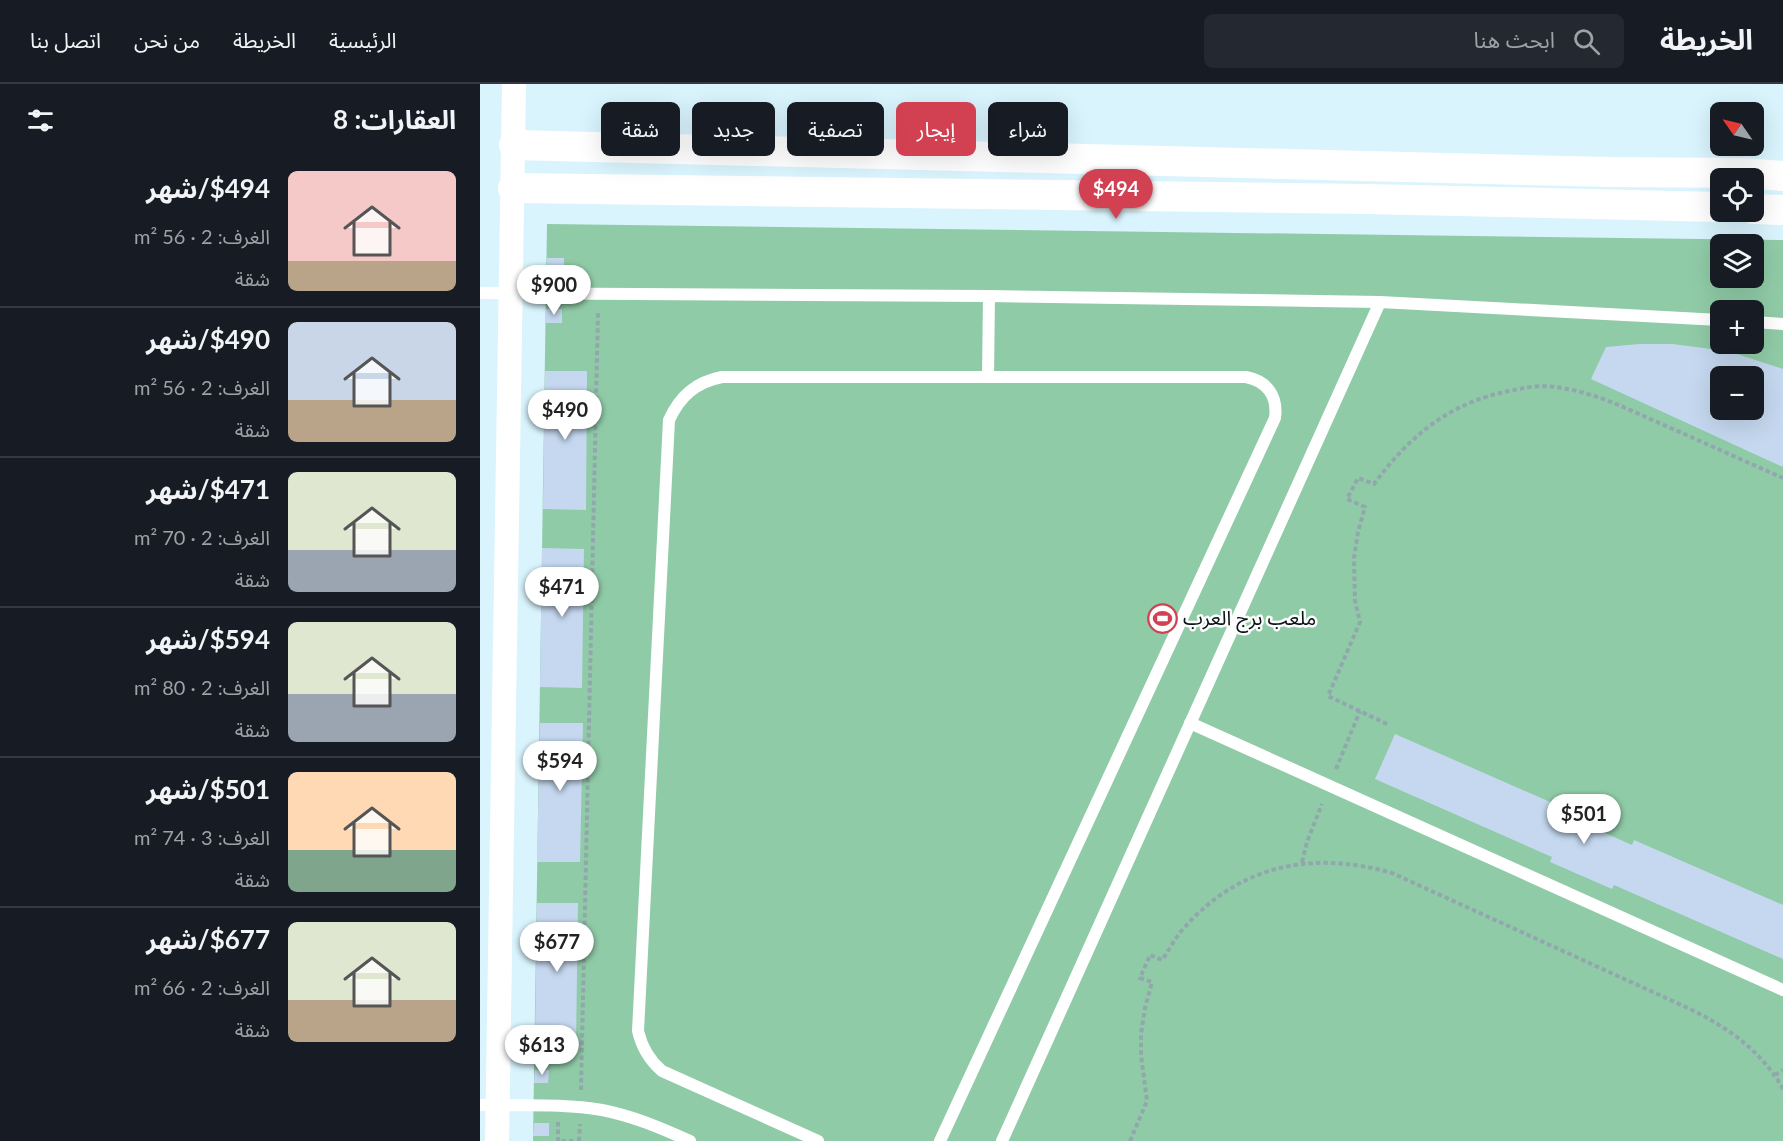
<!DOCTYPE html>
<html lang="ar">
<head>
<meta charset="utf-8">
<style>
	body { margin:0; font-family:Lato,"Noto Sans Arabic",sans-serif; background:#242831; color:#f1f3f6; direction:rtl; height:100vh; display:flex; flex-direction:column; font-size:22px; white-space:nowrap }
	* { box-sizing:border-box; margin:0 }
	p { font-size:20px; color:#9ea1a6 }
	.icon { flex:none; width:33px; height:33px; fill:none; stroke:currentColor; stroke-width:2; stroke-linecap:round; stroke-linejoin:round }
	.map { position:relative; flex:1; overflow:hidden; direction:ltr }
	.details { display:flex; flex-direction:column; background:#171b24; width:480px }
	.details>* { flex:none }
	.guide { position:absolute; left:18px; top:18px; width:570px; height:54px; direction:rtl; display:flex; gap:12px }
	.needle { width:39px; rotate:304deg }
	.buttons { position:absolute; left:1230px; top:18px; display:grid; gap:12px }
	.buttons a { display:grid; place-items:center; width:54px; height:54px; border-radius:9px; background:#171b24; box-shadow:0 6px 24px #0002; font-size:30px }
	.price { position:absolute; translate:-50% -51px; padding:0 14px; border-radius:21px; background:#fff; color:#222; font-size:20px; line-height:39px; filter:drop-shadow(0 2px 3px #0008) }
	.price::after { content:''; position:absolute; left:50%; top:36px; width:18px; height:14px; margin-left:-9px; background:inherit; clip-path:polygon(0 0,100% 0,50% 100%) }
	.price.on { background:#d24151; color:#fff }
	ul { padding:0; list-style:none }
	li { display:flex; align-items:center; gap:18px; height:150px; padding:0 24px }
	li+li { border-top:2px solid #363941 }
	li span { display:grid; place-items:center; flex:none; width:168px; height:120px; border-radius:9px; color:#555 }
	li>.icon { margin-inline-start:auto }
	span .icon { width:72px; height:72px; fill:#fffc; stroke-width:1 }
	li b { font-size:26px }
	h2 { display:flex; justify-content:space-between; align-items:center; height:72px; padding:0 24px; font-size:26px }
	.tag { padding:0 21px; border-radius:9px; background:#171b24; box-shadow:0 6px 24px #0002; font-size:21px; line-height:54px }
	.tag.on { background:#d24151; color:#fff }
	header { display:flex; align-items:center; gap:36px; box-sizing:border-box; height:84px; padding:0 30px; background:#171b24; border-bottom:2px solid #363941 }
	header strong { font-size:28px }
	nav { display:flex; gap:33px; margin-inline-start:auto; font-size:21px }
	.search { width:420px; height:54px; background:#242831; display:flex; align-items:center; gap:15px; box-sizing:border-box; padding:0 21px; border-radius:9px; color:#9ea1a6; font-size:22px }
	main { display:flex; flex:1; min-height:0 }
	.map>svg:first-child { display:block }
	.green { fill:#90cba7; fill-rule:evenodd }
	.building { fill:#c5d8ef; fill-rule:evenodd }
	.lines { fill:none; stroke-linecap:round; stroke-linejoin:round }
	.path { stroke:#91a7ad; stroke-width:4; stroke-dasharray:4.5 3; stroke-linecap:butt }
	.service { stroke:#fff; stroke-width:12 }
	.minor { stroke:#fff; stroke-width:24 }
	.tertiary { stroke:#fff; stroke-width:30 }
	.labels { text-anchor:middle; stroke-width:5; stroke-linejoin:round; paint-order:stroke }
	.poi-label { font-size:20px; fill:#081417; stroke:#fcfcfc; text-anchor:start }
</style>
</head>
<body>
<header>
<strong>الخريطة</strong>
<div class="search"><svg class="icon" aria-label="search" viewBox="0 0 24 24"><circle cx="10" cy="10" r="6"/><path d="M15 15l6 6"/></svg>ابحث هنا</div>
<nav><a>الرئيسية</a><a>الخريطة</a><a>من نحن</a><a>اتصل بنا</a></nav>
</header>
<main>
<div class="map">
<svg width="1303" height="1057" viewBox="0 0 1303 1057">
	<rect width="100%" height="100%" fill="#d9f4fd"/>
	<path class="green" d="M67 140 1303 156V1057H53ZM1240 160H1274V194H1240ZM1240 226H1274V260H1240ZM1240 292H1274V326H1240Z"/>
	<g class="building">
		<rect x="67" y="174" width="17" height="14"/>
		<rect x="66" y="225" width="16" height="14"/>
		<path d="M1159 260H1192L1224 264 1257 270 1303 285V383L1111 295 1126 263ZM1240 292H1274V326H1240Z"/>
		<path d="M65 287H107L106 426 63 425Z"/>
		<path d="M62 464 104 465 102 604 60 603Z"/>
		<path d="M60 639H103L100 778H57Z"/>
		<path d="M915 650 1093 728 1091 734 1152 761 1154 756 1303 821V875L1134 801 1132 805 1070 778 1072 773 895 695Z"/>
		<path d="M57 819H98L96 960 55 959Z"/>
		<path d="M55 986H69L68 999H54Z"/>
		<path d="M54 1039H69V1052H53Z"/>
	</g>
	<g class="lines">
		<g class="path">
			<path d="M907 640 848 612 880 538 875 517 874 474 878 448 885 423 867 415 878 394 894 400C931 350 972 317 1034 306 1047 303 1061 301 1075 303 1116 308 1149 326 1186 342 1225 359 1264 377 1303 394"/>
			<path d="M856 685 880 627"/>
			<path d="M822 778 827 758 842 720"/>
			<path d="M1295 991 1303 986"/>
			<path d="M101 1006 118 227"/>
			<path d="M78 1038V1057H96"/>
			<path d="M99 1057 100 1040"/>
			<path d="M650 1057 667 1017 661 971V950L665 924 672 898 660 894 670 871 682 876C689 866 695 854 703 845 759 781 832 766 912 789L1208 924C1247 943 1281 966 1303 1005"/>
		</g>
		<g class="service">
			<path d="M0 209 509 212 900 218 1240 236"/>
			<path d="M1274 238 1303 240"/>
			<path d="M508 293 509 212"/>
			<path d="M710 639 1303 906"/>
			<path d="M0 1021C40 1022 82 1019 122 1026 153 1032 181 1044 210 1057"/>
			<path d="M338 1057 182 987C169 976 162 964 158 947L189 336C200 312 216 298 242 293H766C787 297 798 312 795 334L460 1057"/>
			<path d="M522 1057 900 218"/>
		</g>
		<path class="minor" d="M17 1057 34 0"/>
		<g class="tertiary">
			<path d="M34 61 1130 88 1263 89 1303 92"/>
			<path d="M33 104 886 115 1240 123"/>
			<path d="M1274 125 1303 126"/>
		</g>
	</g>
	<defs>
		<symbol id="stadium-ring" viewBox="-11 -11 22 22"><circle r="9.5" fill="#fcfcfc" stroke="#d24151" stroke-width="1.5"/><path d="M0-5a6.5 5 0 1 0 0 10a6.5 5 0 1 0 0-10ZM-3.5-1.8h7v3.6h-7Z" fill="#d24151"/></symbol>
	</defs>
	<g fill-rule="evenodd">
		<use href="#stadium-ring" x="666" y="518" width="33" height="33"/>
	</g>
	<g class="labels">
		<g class="poi-label">
			<text x="703" y="541">ملعب برج العرب</text>
		</g>
	</g>
</svg>
<div class="buttons">
<a><svg class="needle" viewBox="-14 -14 28 28"><path d="M0-13l5 13h-10z" fill="#e53935"/><path d="M0 13l5-13h-10z" fill="#9ea1a6"/></svg></a>
<a><svg class="icon" aria-label="locate" viewBox="0 0 24 24"><circle cx="12" cy="12" r="6"/><path d="M12 2v4M12 18v4M2 12h4M18 12h4"/></svg></a>
<a><svg class="icon" aria-label="layers" viewBox="0 0 24 24"><path d="M12 4l9 5-9 5-9-5zM3 14l9 5 9-5"/></svg></a>
<a>+</a>
<a>−</a>
</div>
<b class="price on" style="left:636px;top:136px">$494</b>
<b class="price" style="left:74px;top:232px">$900</b>
<b class="price" style="left:85px;top:357px">$490</b>
<b class="price" style="left:82px;top:534px">$471</b>
<b class="price" style="left:80px;top:708px">$594</b>
<b class="price" style="left:1104px;top:761px">$501</b>
<b class="price" style="left:77px;top:889px">$677</b>
<b class="price" style="left:62px;top:992px">$613</b>
<div class="guide">
<a class="tag">شراء</a>
<a class="tag on">إيجار</a>
<a class="tag">تصفية</a>
<a class="tag">جديد</a>
<a class="tag">شقة</a>
</div>
</div>
<section class="details">
<h2>العقارات: 8<svg class="icon" aria-label="filters" viewBox="0 0 24 24"><path d="M4 7h16M4 17h16"/><circle cx="9" cy="7" r="2"/><circle cx="15" cy="17" r="2"/></svg></h2>
<ul>
<li><span style="background:linear-gradient(#f6c9c9 75%,#b9a48a 0)"><svg class="icon" aria-label="home" viewBox="0 0 24 24"><path d="M3 11l9-7 9 7M6 9v11h12V9"/></svg></span><div><b>$494/شهر</b><p>الغرف: 2 · 56 m²</p><p>شقة</p></div></li>
<li><span style="background:linear-gradient(#c9d6e8 65%,#b9a48a 0)"><svg class="icon" aria-label="home" viewBox="0 0 24 24"><path d="M3 11l9-7 9 7M6 9v11h12V9"/></svg></span><div><b>$490/شهر</b><p>الغرف: 2 · 56 m²</p><p>شقة</p></div></li>
<li><span style="background:linear-gradient(#dfe7d0 65%,#9aa5b1 0)"><svg class="icon" aria-label="home" viewBox="0 0 24 24"><path d="M3 11l9-7 9 7M6 9v11h12V9"/></svg></span><div><b>$471/شهر</b><p>الغرف: 2 · 70 m²</p><p>شقة</p></div></li>
<li><span style="background:linear-gradient(#dfe7d0 60%,#9aa5b1 0)"><svg class="icon" aria-label="home" viewBox="0 0 24 24"><path d="M3 11l9-7 9 7M6 9v11h12V9"/></svg></span><div><b>$594/شهر</b><p>الغرف: 2 · 80 m²</p><p>شقة</p></div></li>
<li><span style="background:linear-gradient(#ffd9b3 65%,#7fa58c 0)"><svg class="icon" aria-label="home" viewBox="0 0 24 24"><path d="M3 11l9-7 9 7M6 9v11h12V9"/></svg></span><div><b>$501/شهر</b><p>الغرف: 3 · 74 m²</p><p>شقة</p></div></li>
<li><span style="background:linear-gradient(#dfe7d0 65%,#b9a48a 0)"><svg class="icon" aria-label="home" viewBox="0 0 24 24"><path d="M3 11l9-7 9 7M6 9v11h12V9"/></svg></span><div><b>$677/شهر</b><p>الغرف: 2 · 66 m²</p><p>شقة</p></div></li>
</ul>
</section>
</main>
</body>
</html>
